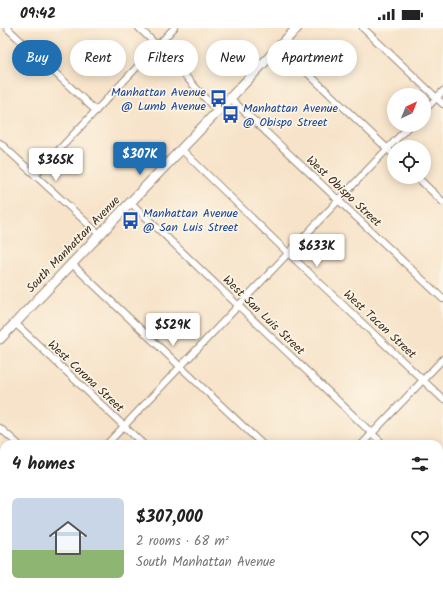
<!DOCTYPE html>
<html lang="en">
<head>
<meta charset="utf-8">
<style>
	body { margin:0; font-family:Kalam,sans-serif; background:#f2f2f2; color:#222; height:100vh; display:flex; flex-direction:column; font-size:15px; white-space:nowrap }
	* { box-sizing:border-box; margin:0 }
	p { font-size:13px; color:#767676 }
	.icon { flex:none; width:22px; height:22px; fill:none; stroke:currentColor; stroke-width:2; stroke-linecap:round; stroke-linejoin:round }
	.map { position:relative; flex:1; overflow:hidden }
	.drawer { position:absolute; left:0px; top:412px; width:443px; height:156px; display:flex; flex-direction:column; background:#fff; border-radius:12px 12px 0 0; box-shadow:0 2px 10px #0003 }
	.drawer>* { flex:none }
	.banner { position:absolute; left:12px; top:12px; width:419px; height:36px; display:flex; gap:8px }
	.needle { width:26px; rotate:43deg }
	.tools { position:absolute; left:387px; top:60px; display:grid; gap:8px }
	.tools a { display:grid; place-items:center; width:44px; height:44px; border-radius:50%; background:#fff; box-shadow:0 2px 10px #0003; font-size:20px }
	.price { position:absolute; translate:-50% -34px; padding:0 9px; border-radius:4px; background:#fff; color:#222; font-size:13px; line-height:26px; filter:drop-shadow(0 1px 2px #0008) }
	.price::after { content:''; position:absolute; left:50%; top:24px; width:12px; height:9px; margin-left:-6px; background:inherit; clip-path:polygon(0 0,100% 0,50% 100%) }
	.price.current { background:#1f6fb2; color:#fff }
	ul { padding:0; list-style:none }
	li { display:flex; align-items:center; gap:12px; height:100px; padding:0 12px }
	li span { display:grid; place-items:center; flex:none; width:112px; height:80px; border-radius:6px; color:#555 }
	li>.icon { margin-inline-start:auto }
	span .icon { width:48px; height:48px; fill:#fffc; stroke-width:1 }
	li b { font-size:17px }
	h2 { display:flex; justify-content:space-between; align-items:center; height:48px; padding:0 12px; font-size:17px }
	.pill { padding:0 14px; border-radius:18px; background:#fff; box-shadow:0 2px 10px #0003; font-size:14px; line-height:36px }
	.pill.current { background:#1f6fb2; color:#fff }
	.status { display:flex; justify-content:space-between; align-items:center; height:28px; padding:0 20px; background:#fff; direction:ltr }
	.status svg { height:11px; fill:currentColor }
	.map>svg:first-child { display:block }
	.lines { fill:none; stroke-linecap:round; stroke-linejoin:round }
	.street-casing { stroke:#998674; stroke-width:8 }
	.secondary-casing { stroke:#998674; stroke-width:11 }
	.street { stroke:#fff; stroke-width:6 }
	.secondary { stroke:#fff; stroke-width:9 }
	.labels { text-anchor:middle; stroke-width:3.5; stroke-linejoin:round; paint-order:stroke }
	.transit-label { font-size:12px; fill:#164399; stroke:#fcf5e5; text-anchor:start }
	.street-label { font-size:12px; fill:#3b2a1e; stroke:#fcf5e5 }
</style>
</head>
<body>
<div class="status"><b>09:42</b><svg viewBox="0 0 49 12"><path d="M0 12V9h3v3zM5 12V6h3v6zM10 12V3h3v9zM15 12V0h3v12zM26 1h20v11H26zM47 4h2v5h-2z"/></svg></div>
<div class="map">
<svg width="443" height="568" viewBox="0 0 443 568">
	<rect width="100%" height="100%" fill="#fcf5e5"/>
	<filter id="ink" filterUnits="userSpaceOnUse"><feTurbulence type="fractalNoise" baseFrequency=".025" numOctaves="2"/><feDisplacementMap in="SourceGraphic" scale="8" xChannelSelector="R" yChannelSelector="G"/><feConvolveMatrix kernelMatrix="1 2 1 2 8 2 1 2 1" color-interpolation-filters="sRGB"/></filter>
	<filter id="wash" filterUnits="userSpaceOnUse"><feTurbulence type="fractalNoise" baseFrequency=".012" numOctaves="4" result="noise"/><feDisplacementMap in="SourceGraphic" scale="16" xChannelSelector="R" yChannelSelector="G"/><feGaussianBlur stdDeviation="0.9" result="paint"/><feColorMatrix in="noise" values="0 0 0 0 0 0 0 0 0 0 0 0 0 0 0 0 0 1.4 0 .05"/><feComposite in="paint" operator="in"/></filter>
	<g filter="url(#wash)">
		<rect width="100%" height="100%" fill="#f7e3c9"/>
	</g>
	<g filter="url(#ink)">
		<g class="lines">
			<defs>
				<g id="street">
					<path d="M7 0 96 83"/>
					<path d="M139 0C167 26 191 55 217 83"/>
					<path d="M363 0 443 76"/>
					<path d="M279 18 394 127"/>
					<path d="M230 70 443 271"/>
					<path d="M424 83 443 63"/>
					<path d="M0 115 99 206"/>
					<path d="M181 121 288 225 443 371"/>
					<path d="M35 147 174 0"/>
					<path d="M417 149 443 174"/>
					<path d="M130 174 383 416"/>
					<path d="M71 235 262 416"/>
					<path d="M15 295 143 416"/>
					<path d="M0 400 18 416"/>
					<path d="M107 416 410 97"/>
					<path d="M362 416 443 331"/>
					<path d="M439 468 443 472"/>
					<path d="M0 511 4 515"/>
					<path d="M0 527 4 523"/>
					<path d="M56 564 60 568"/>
					<path d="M176 564 181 568"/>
					<path d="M299 564 303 568"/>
					<path d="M418 564 422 568"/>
					<path d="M217 568 221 564"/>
				</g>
				<path id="secondary" d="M0 311 297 0"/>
			</defs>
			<use href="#street" class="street-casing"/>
			<use href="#secondary" class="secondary-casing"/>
			<use href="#street" class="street"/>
			<use href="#secondary" class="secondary"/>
		</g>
	</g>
	<defs>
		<symbol id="bus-bare" viewBox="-9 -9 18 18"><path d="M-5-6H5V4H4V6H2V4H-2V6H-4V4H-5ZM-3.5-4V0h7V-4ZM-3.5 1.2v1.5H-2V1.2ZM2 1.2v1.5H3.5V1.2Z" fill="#1a4fb4" stroke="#fcf5e5" stroke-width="2.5" paint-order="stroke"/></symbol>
	</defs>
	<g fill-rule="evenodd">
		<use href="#bus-bare" x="206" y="58" width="25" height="25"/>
		<use href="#bus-bare" x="218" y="74" width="25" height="25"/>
		<use href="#bus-bare" x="118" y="180" width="25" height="25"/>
	</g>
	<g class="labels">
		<g class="transit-label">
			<text x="206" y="68" text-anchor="end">Manhattan Avenue<tspan x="206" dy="14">@ Lumb Avenue</tspan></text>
			<text x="243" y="84">Manhattan Avenue<tspan x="243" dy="14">@ Obispo Street</tspan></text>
			<text x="143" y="189">Manhattan Avenue<tspan x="143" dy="14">@ San Luis Street</tspan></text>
		</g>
		<g class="street-label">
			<text transform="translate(344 163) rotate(43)" y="4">West Obispo Street</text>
			<text transform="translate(73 216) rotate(-46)" y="4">South Manhattan Avenue</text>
			<text transform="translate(264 287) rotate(44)" y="4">West San Luis Street</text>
			<text transform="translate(380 296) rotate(43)" y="4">West Tacon Street</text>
			<text transform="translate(86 348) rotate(43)" y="4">West Corona Street</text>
		</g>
	</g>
</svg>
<div class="tools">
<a><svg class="needle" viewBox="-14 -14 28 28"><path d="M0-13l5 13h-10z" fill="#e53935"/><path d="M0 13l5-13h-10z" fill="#767676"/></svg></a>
<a><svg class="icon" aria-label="locate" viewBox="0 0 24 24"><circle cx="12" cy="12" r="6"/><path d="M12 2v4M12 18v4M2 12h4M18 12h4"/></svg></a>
</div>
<b class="price current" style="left:140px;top:148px">$307K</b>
<b class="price" style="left:56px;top:154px">$365K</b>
<b class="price" style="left:317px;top:240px">$633K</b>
<b class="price" style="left:173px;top:319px">$529K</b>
<div class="banner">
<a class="pill current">Buy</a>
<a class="pill">Rent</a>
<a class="pill">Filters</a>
<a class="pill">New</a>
<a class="pill">Apartment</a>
</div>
<section class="drawer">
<h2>4 homes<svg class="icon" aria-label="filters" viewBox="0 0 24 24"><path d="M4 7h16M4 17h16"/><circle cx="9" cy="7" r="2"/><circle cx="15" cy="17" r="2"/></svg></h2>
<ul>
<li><span style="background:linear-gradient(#c9d6e8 65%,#8fb573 0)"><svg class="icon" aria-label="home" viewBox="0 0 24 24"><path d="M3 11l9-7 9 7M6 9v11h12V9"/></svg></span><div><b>$307,000</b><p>2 rooms · 68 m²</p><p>South Manhattan Avenue</p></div><svg class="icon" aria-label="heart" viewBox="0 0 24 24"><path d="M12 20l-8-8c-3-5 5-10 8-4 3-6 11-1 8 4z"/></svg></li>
</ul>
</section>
</div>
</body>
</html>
